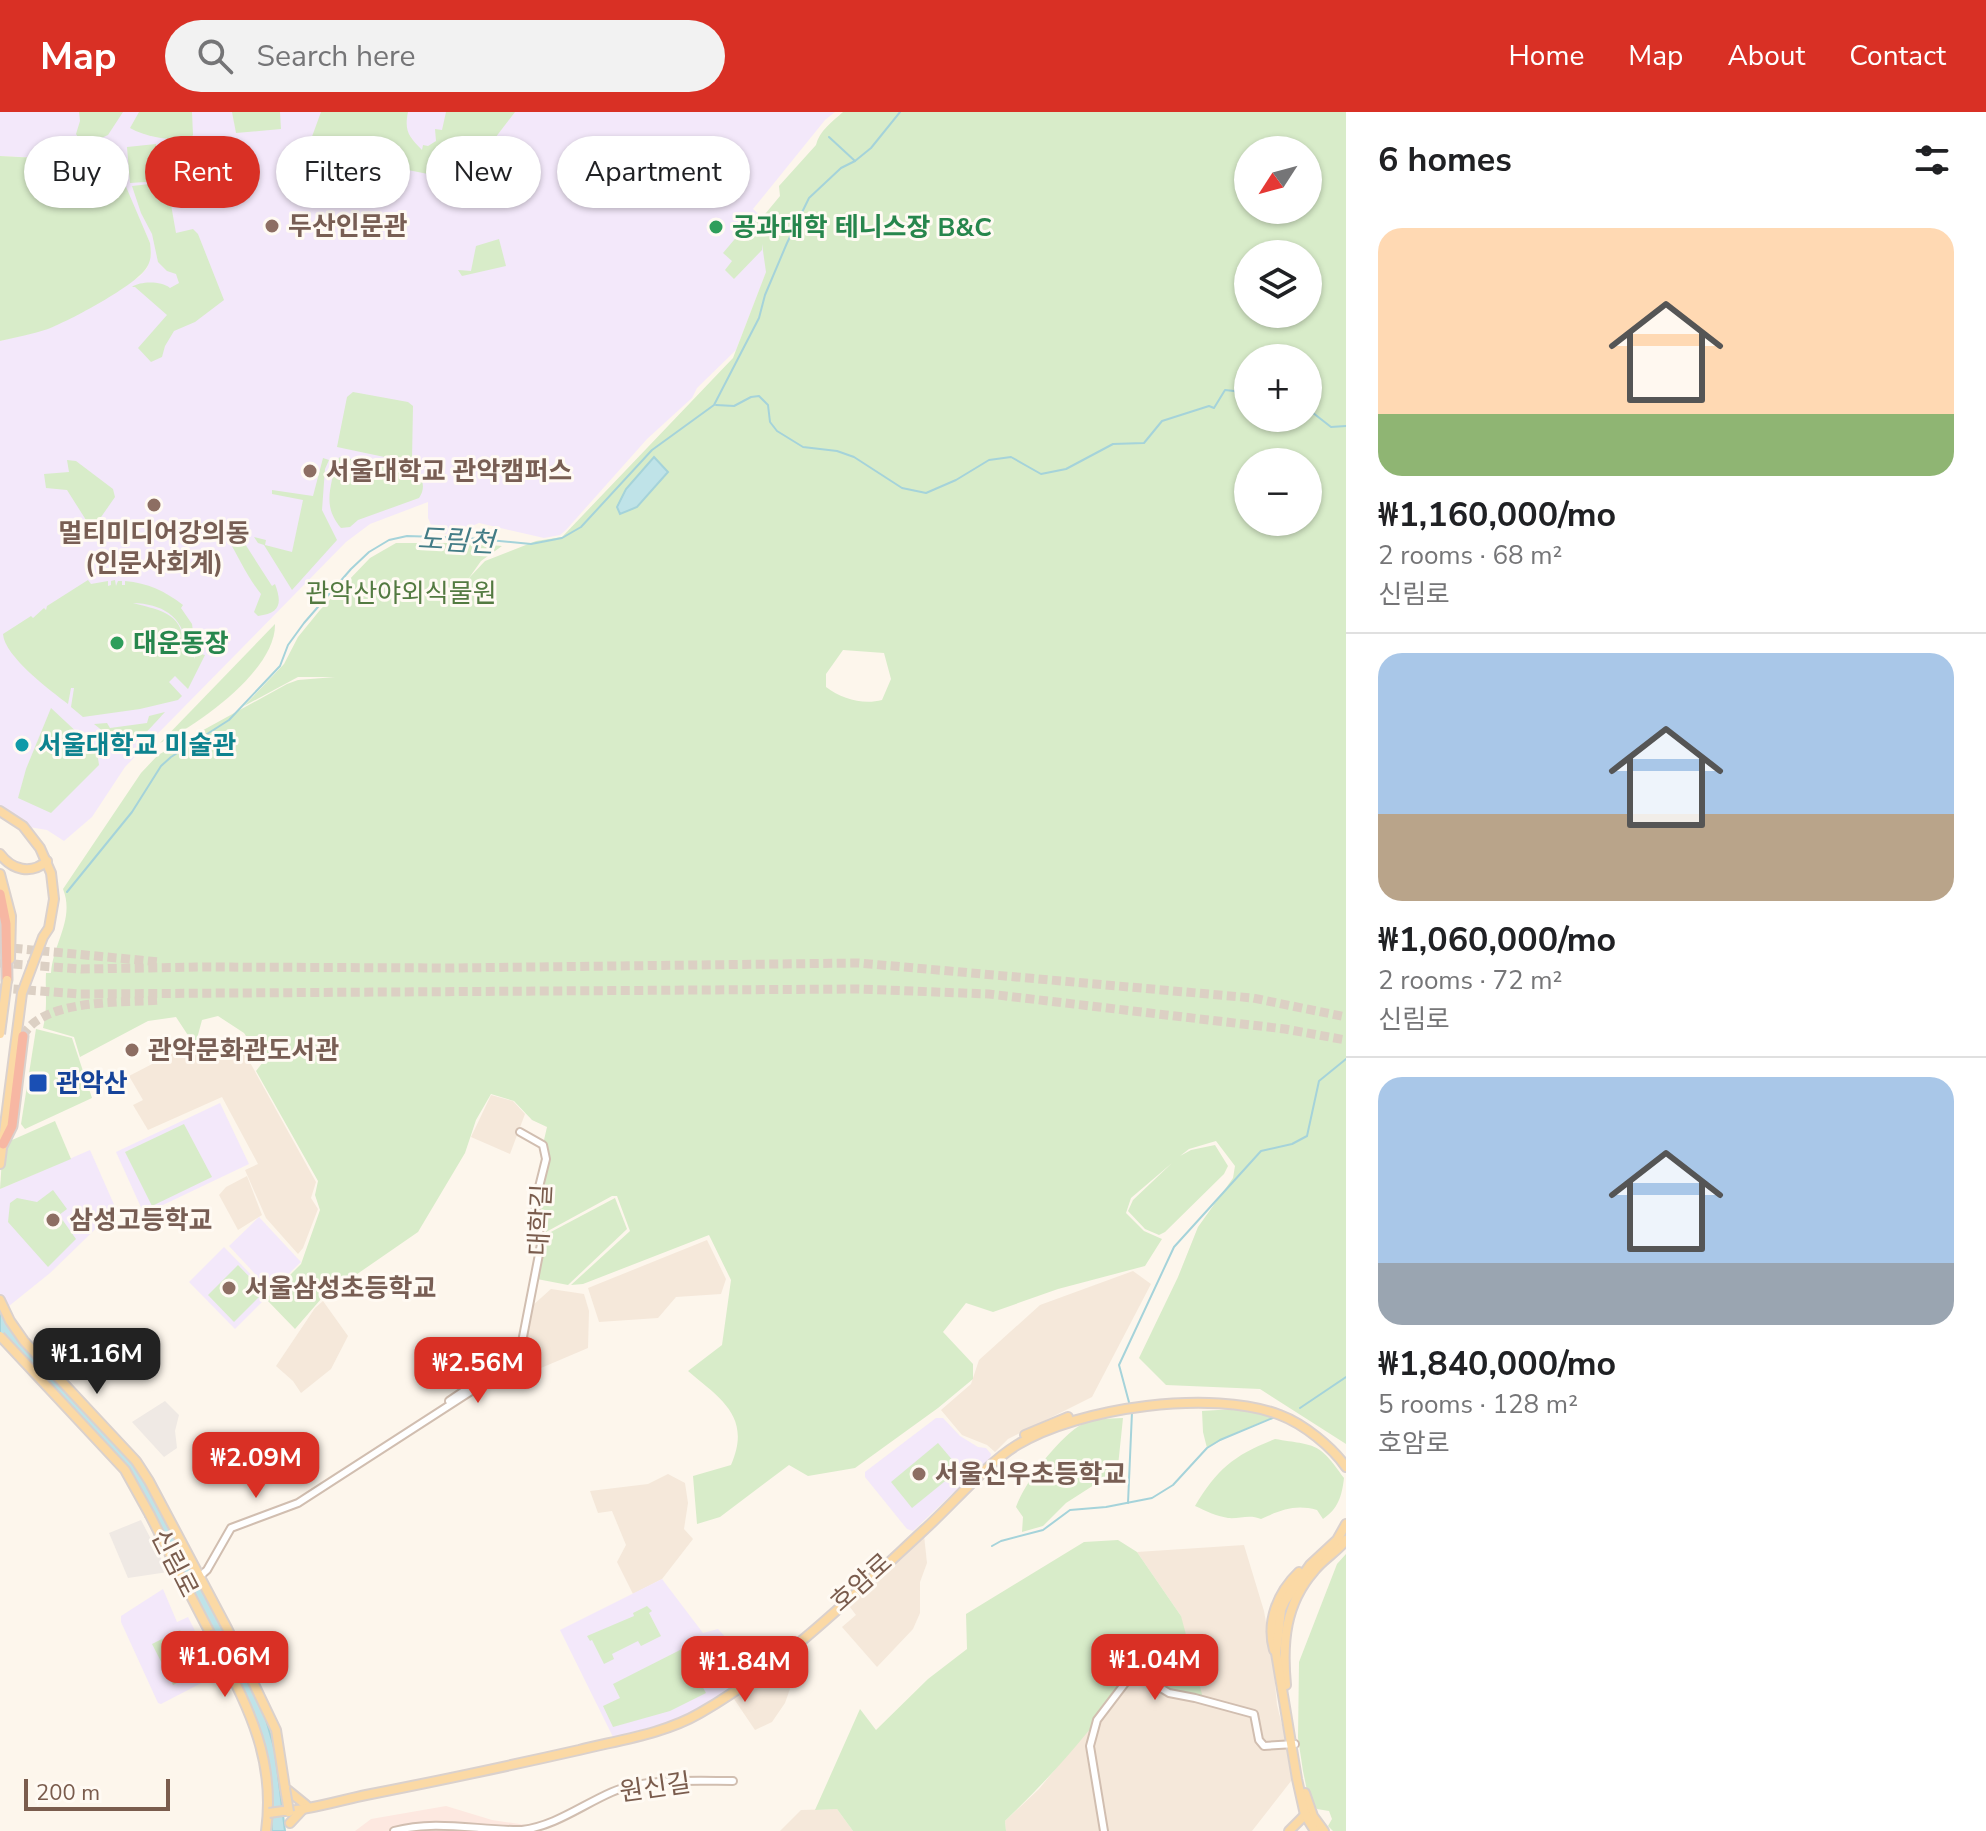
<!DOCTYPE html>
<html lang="en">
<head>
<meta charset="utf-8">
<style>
	body { margin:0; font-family:"Nunito Sans","Noto Sans KR",sans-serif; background:#f2f2f2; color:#202124; height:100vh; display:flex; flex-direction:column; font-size:30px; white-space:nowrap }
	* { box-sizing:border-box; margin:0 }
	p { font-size:26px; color:#757577 }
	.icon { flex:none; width:44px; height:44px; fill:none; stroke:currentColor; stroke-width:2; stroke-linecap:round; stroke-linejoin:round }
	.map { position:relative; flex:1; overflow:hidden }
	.drawer { display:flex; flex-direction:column; background:#fff; width:640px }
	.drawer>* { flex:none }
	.hud { position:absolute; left:24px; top:24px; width:760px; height:72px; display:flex; gap:16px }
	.needle { width:52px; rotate:234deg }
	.controls { position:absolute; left:1234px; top:24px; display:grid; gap:16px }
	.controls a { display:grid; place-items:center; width:88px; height:88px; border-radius:50%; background:#fff; box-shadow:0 2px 6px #0004; font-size:40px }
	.scale { position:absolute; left:24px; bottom:20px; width:146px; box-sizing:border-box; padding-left:8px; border:4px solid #7a5c4d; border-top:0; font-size:22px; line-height:28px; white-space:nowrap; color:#7a5c4d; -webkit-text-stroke:6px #fffaf3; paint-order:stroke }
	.price { position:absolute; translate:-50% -68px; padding:0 18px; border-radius:16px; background:#d93025; color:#fff; font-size:26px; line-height:52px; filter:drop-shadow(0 2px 4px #0008) }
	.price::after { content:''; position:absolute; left:50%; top:48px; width:24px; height:18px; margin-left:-12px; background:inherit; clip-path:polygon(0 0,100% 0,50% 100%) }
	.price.selected { background:#222; color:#fff }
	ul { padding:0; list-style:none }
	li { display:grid; align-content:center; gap:16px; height:424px; padding:0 32px }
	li+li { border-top:2px solid #e0e0e0 }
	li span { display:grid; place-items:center; height:248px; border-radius:24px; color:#555 }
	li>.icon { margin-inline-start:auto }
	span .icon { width:144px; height:144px; fill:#fffc; stroke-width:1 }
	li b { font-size:34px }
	h2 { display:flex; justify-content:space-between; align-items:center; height:96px; padding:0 32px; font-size:34px }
	.pill { padding:0 28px; border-radius:36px; background:#fff; box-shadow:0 2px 6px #0004; font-size:28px; line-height:72px }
	.pill.selected { background:#d93025; color:#fff }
	header { display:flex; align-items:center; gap:48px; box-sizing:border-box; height:112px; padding:0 40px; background:#d93025; color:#fff }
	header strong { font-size:38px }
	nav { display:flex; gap:44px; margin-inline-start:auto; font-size:28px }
	.search { width:560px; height:72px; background:#f2f2f2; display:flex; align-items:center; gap:20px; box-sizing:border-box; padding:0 28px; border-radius:44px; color:#757577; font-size:30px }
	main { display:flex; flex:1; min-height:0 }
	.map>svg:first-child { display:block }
	.residential { fill:#f5e8da }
	.commercial { fill:#fde8e0 }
	.industrial { fill:#efe9e4 }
	.education { fill:#f3e8fa }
	.green { fill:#d8ecc9; fill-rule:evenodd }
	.water { fill:#bfe3e8; stroke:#a5d3da; stroke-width:2 }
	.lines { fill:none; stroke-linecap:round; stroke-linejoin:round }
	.stream { stroke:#a5d3da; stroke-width:2 }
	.highway-tunnel { stroke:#dcd0c4; stroke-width:9; stroke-dasharray:9 4.5; stroke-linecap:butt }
	.minor-casing { stroke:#d1beb0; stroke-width:10 }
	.major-casing { stroke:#dad1cd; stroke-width:12 }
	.highway-casing { stroke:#dad1cd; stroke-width:13 }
	.minor { stroke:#fff; stroke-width:6 }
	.major { stroke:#fbd9a5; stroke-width:8 }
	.highway { stroke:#f7b7a3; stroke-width:9 }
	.major-bridge-casing { stroke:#dad1cd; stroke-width:12; stroke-linecap:butt }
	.major-bridge { stroke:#fbd9a5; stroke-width:8 }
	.education-dot { fill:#8d6e63; stroke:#fffaf3; stroke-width:3 }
	.leisure-dot { fill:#2e9e5b; stroke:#fffaf3; stroke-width:3 }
	.culture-dot { fill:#0f9aa8; stroke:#fffaf3; stroke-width:3 }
	.transit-dot { fill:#1a4fb4; stroke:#fffaf3; stroke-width:3 }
	.labels { text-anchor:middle; stroke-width:6; stroke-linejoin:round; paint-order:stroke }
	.education-label { font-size:26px; font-weight:bold; fill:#785e54; stroke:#fffaf3; text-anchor:start }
	.leisure-label { font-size:26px; font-weight:bold; fill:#27864d; stroke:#fffaf3; text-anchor:start }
	.park-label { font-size:26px; fill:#537a41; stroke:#fffaf3 }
	.culture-label { font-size:26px; font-weight:bold; fill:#0d838f; stroke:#fffaf3; text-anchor:start }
	.transit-label { font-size:26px; font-weight:bold; fill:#164399; stroke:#fffaf3; text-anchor:start }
	.street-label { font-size:26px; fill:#7a5c4d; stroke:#fffaf3 }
	.water-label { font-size:28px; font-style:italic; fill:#437c86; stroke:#fffaf3 }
</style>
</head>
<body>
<header>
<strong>Map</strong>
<div class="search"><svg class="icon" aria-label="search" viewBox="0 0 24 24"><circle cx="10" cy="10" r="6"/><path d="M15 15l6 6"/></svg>Search here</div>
<nav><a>Home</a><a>Map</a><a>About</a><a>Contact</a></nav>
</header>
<main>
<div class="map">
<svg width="1346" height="1719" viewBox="0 0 1346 1719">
	<rect width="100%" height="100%" fill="#fdf6ec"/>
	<g class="residential">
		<path d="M217 928H237L242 936 316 1070 311 1086 318 1097 303 1136 298 1142 266 1106 245 1058 258 1052 222 985 148 1018 133 993 143 988 129 964 183 936 187 942Z"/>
		<path d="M491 983 513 989 525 1002 510 1042 471 1025Z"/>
		<path d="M247 1064 262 1103 238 1118 219 1083 226 1075Z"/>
		<path d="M707 1128 726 1167 721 1182 676 1185 658 1206 599 1210 588 1176Z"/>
		<path d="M1133 1159 1151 1172 1092 1285 1008 1327 995 1340 987 1333 962 1323 941 1298 971 1272 979 1248 1040 1193Z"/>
		<path d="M551 1177 584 1182 589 1199 588 1236 541 1256 526 1259 524 1231 532 1194Z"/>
		<path d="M323 1189 348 1224 331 1257 301 1281 293 1269 276 1254 315 1196Z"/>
		<path d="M668 1362 685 1371 688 1391 684 1417 693 1427 662 1467 633 1482 617 1450 626 1433 612 1399 598 1401 590 1379 648 1372Z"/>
		<path d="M924 1423 927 1451 920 1470V1501L913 1517 877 1555 842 1515 856 1503 847 1491Z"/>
		<path d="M1244 1433 1264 1499 1273 1549 1277 1593 1295 1664 1252 1719H1006L1005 1709 1039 1677 1181 1504 1137 1440Z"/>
		<path d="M772 1558 775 1562 776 1575 791 1574 785 1591 772 1610 755 1618 732 1584Z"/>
		<path d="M837 1697 853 1719H780L801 1698Z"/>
	</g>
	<path class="commercial" d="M446 1694 492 1708 526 1713 527 1719H355L371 1707Z"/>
	<g class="industrial">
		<path d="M165 1289 179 1303 175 1319 177 1336 164 1345 132 1310Z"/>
		<path d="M141 1408 168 1460 128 1466 109 1421Z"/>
	</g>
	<g class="education">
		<path d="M0 0H835L825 8 753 97 762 105 767 158 736 238 697 276 692 286 647 327 566 418 560 423 544 426 479 411 456 421 447 422 437 419 431 413 428 406V390L370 412 346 430 125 655 92 705 64 729 47 718 23 714 0 699V229L49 216 74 204 139 165 147 156 151 143 150 131 112 46 94 40 58 47 0 44Z"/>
		<path d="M220 991 249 1052 144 1102 116 1040Z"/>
		<path d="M90 1038 116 1097 50 1161 4 1198 0 1188V1077Z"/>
		<path d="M259 1105 301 1150 271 1179 229 1134Z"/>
		<path d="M224 1135 270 1182 235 1217 189 1170Z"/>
		<path d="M936 1306H943L960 1324 978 1335 986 1336 991 1342 990 1346 913 1419 907 1417 865 1365V1360Z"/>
		<path d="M662 1467 703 1521 718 1517 742 1543 768 1552 729 1581 696 1600 674 1609 613 1625 560 1518Z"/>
		<path d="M163 1477 177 1510 188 1505 217 1563 161 1592 158 1591 121 1510V1504Z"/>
	</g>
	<g class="green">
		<path d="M79 0H123L108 23 84 34 76 22 80 9Z"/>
		<path d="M139 0H192L193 23 190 27C169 28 148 26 130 16Z"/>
		<path d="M232 0H280L281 17 236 21Z"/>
		<path d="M321 0H408C404 19 409 25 422 38L423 33 428 34 436 29 435 17 442 18 446 0H515L479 47H485L501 60 522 54 526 60 488 69 476 68 473 63 478 48 464 63 448 66 403 57 396 80 371 74 315 43 310 30Z"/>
		<path d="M843 0H1346V1332L1260 1277 1166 1273 1139 1246 1178 1165 1198 1115 1233 1066 1235 1054 1216 1029 1189 1037 1180 1044 1191 1038 1215 1033 1228 1054 1224 1062 1165 1120 1159 1123 1145 1117 1128 1099 1133 1088 1172 1051 1131 1086 1126 1101 1144 1119 1162 1127 1145 1154 1058 1177 993 1200 966 1191 943 1220 973 1252V1267L938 1296 855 1356 808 1364 789 1353 720 1405 697 1412 693 1364 731 1353C752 1305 721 1287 688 1259L722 1233 731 1168 709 1123 583 1172 571 1173 630 1119 617 1084H612L546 1120 538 1093 550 1043 544 1028 547 1015 532 1008 514 989 491 982 476 1008 465 1041 418 1120 321 1187 295 1217 266 1187 301 1152 320 1098 315 1083 318 1069 256 959 263 950 244 921 218 904 202 908 195 934 176 905 148 909 80 945 74 925 43 916C48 895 45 882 46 861H51C53 831 75 807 63 777L141 661 158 643 287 572 298 568 335 565H298L244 594 284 552 298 525 320 498 370 446 396 431H468L502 434 481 449 469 466 485 449 536 429 562 425 733 246 766 160 762 132V138L734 167 725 158 732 149 723 141 739 122 750 130 739 119 753 101 761 107 780 84 779 74 816 33C819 19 833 9 843 0ZM1248 38H1308V98H1248ZM1248 142H1308V202H1248ZM1248 246H1308V306H1248ZM1248 350H1308V410H1248ZM843 538 884 541 891 567 882 588C863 593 842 587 826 575V562Z"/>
		<path d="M156 32 160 69 130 71 127 35Z"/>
		<path d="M111 39 109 44 118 56 150 131C151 139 152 147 147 155 137 173 69 209 48 217 33 222 16 225 0 229V44L58 47 92 40Z"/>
		<path d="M167 70 176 121 193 117 198 122 224 188 195 210 174 219 165 234 162 245 151 250 138 236 167 203 135 175H132C141 169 161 169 170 176L179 171 176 162 167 159 158 150 152 122 141 101 132 74Z"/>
		<path d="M499 127 506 154 462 164 458 158 471 159 476 134Z"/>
		<path d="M353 280 408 290 413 294 412 348 408 350 337 335 347 285Z"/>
		<path d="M340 345 415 358C423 366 426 376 419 386L358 408 350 415 341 416C322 394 331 376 336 349Z"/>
		<path d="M323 346 329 348 325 357 322 398 337 428 292 478 264 433 258 431 254 425 266 428 265 433 292 440 303 388 272 382V378L313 384Z"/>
		<path d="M67 348 76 349 113 377 115 385 99 408H86L67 378 46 376 44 362 69 360Z"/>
		<path d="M235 420 240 424 272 474 275 472C282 491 281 501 258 504L254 500 261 482C247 465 239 445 227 426Z"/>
		<path d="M88 468 91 472 108 469V474L111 473V469L115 468 116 474 118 469H122V473H125V469C148 471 165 479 183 493L181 496 192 512 195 534H186C183 503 161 492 133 491 163 499 185 501 184 540L185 535 195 536 194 547 197 541 205 543 188 577 175 564 169 570 182 584 178 588 140 597 83 605 71 595 74 576H71L68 592C51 579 4 544 3 522L31 504 33 506 44 496 46 498 47 494Z"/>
		<path d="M275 512C276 558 198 613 160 631Z"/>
		<path d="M51 596 97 639 99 653 51 701 18 686 26 657Z"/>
		<path d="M165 600C137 631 130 642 94 612L107 611 110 616 147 611 149 604Z"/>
		<path d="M36 917 72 926 92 986 25 1017 21 1012Z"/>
		<path d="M55 1009 71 1047 0 1077 3 1032Z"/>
		<path d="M184 1012 212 1065 152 1094 125 1040Z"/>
		<path d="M53 1078 67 1097 59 1103 76 1127 48 1155 8 1110 10 1091 17 1086 37 1090Z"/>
		<path d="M615 1086 627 1117 568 1173 537 1167 547 1122Z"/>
		<path d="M238 1153 264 1180 234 1210 208 1183Z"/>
		<path d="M1234 1297 1274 1305 1233 1322 1207 1336 1203 1320 1202 1299Z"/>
		<path d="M1123 1306 1118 1354 1108 1364 1066 1391 1043 1414 1022 1420 1023 1405 1016 1395C1025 1370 1056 1329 1079 1314 1092 1306 1108 1307 1123 1306Z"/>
		<path d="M1275 1327C1316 1334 1318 1329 1344 1366 1342 1384 1338 1397 1323 1407L1317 1398C1295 1392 1281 1398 1261 1407 1249 1402 1240 1407 1228 1406 1216 1404 1206 1399 1195 1394 1217 1357 1234 1343 1275 1327Z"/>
		<path d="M938 1331 960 1357 912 1396 891 1370Z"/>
		<path d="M1118 1428 1137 1440 1181 1504 1203 1586 1169 1581 1141 1564 1129 1566C1092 1618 1051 1665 1005 1709L1006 1719H853L837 1697 815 1698 860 1597 876 1618 928 1567 967 1537 966 1502 1084 1430Z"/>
		<path d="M1346 1442V1719H1333L1328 1714 1332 1707 1329 1699 1317 1697 1309 1688 1303 1659 1298 1626 1299 1550 1337 1452Z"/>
		<path d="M647 1494 652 1499 649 1501 661 1524 641 1534 638 1529 612 1542 614 1547 604 1552 592 1528 590 1529 587 1524 634 1504 633 1501Z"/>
		<path d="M180 1518 201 1559 173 1573 152 1532Z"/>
		<path d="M682 1537 706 1581 670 1599 613 1615 603 1594 620 1586 613 1572Z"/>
	</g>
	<g class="water">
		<path d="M654 345 668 360 637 395 620 402 617 395 626 377Z"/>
		<path d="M0 1197 135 1351 225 1519 265 1604 275 1639 285 1719H272L267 1648 258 1612 243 1577 138 1376 0 1221Z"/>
	</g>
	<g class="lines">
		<g class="stream">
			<path d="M829 25 855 49"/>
			<path d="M716 293 734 294 751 285 759 284 768 293 770 310 777 319 803 335 837 339 854 345 902 376 926 381 956 368 989 348 1011 345 1041 362 1066 357 1113 332 1144 331 1162 309 1209 294 1214 296 1225 278 1234 279 1248 289"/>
			<path d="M1308 297 1331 315 1346 314"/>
			<path d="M67 780 132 700 161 654 171 645 229 608 280 554 288 533 304 511 351 457 369 440 389 428 407 424 467 426 531 432 562 426 581 415 652 338 714 293 759 206 765 183 787 131 809 86 841 56 855 49 871 36 900 0"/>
			<path d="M1130 1294 1119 1253 1174 1135 1261 1039 1292 1032 1307 1024 1319 969 1346 947"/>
			<path d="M1300 1296 1346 1265"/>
			<path d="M1128 1391 1132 1300"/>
			<path d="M992 1434 1001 1429 1043 1418 1070 1398 1106 1395 1152 1386 1173 1373 1207 1336 1220 1328 1275 1305"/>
		</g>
		<g class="highway-tunnel">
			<path d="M0 835 160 850"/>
			<path d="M0 851 81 857 204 855 452 856 859 851 1253 886 1346 905"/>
			<path d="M0 876 79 882 858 877 989 882 1285 917 1346 928"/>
			<path d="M23 924C42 886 124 891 161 888"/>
		</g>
		<defs>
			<g id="minor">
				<path d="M449 1289 483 1266"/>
				<path d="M198 1466 207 1458 231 1416 298 1391 476 1276 513 1247 522 1230 541 1132 535 1091 546 1047 543 1033 520 1020"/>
				<path d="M394 1719C436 1707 480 1719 522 1718 555 1714 582 1693 612 1680 644 1666 698 1669 733 1669"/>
				<path d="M1104 1719 1090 1634 1097 1608 1129 1566 1141 1564 1169 1581 1195 1586 1254 1602 1259 1628 1264 1634 1295 1632"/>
			</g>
			<g id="major">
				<path d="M0 699 23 714 40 736 51 761 54 787 49 816 43 825 22 881 0 1052"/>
				<path d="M0 742C12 758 31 763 47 749"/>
				<path d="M0 762 11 804 10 847"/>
				<path d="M0 1188 10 1209 24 1229 136 1349 149 1369 227 1516 276 1618 285 1676 306 1693"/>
				<path d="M1025 1323 1068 1305"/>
				<path d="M150 1403C169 1441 188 1479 208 1517 242 1585 277 1640 266 1719"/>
				<path d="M1274 1538C1266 1509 1278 1480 1299 1460"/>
				<path d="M1286 1573C1282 1531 1285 1492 1314 1459 1323 1447 1337 1440 1346 1428"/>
				<path d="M1305 1681 1313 1704 1324 1719"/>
				<path d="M284 1699C301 1700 346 1687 366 1683 438 1669 508 1654 579 1638 619 1628 664 1622 700 1601 783 1553 854 1483 924 1418 952 1393 986 1352 1017 1333 1079 1295 1213 1277 1280 1303 1304 1312 1332 1335 1346 1355"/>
				<path d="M290 1711 303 1697"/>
				<path d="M1289 1719 1306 1702"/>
				<path d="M1315 1719 1305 1703 1297 1667 1276 1541 1281 1498 1285 1489 1310 1453 1337 1428 1346 1412"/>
			</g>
			<g id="highway">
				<path d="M0 782 6 812 7 868"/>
				<path d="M3 1032 12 1014 23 924"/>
			</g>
		</defs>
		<use href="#minor" class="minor-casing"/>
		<use href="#major" class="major-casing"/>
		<use href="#highway" class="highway-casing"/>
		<use href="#minor" class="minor"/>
		<use href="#major" class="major"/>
		<use href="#highway" class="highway"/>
		<defs>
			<g id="major-bridge">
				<path d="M0 922 7 868"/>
				<path d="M0 1224 125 1358 150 1403"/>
				<path d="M187 1472 194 1468"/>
				<path d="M211 1524 215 1523"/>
				<path d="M285 1676 289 1700"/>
				<path d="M269 1701 283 1699"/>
			</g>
		</defs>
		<use href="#major-bridge" class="major-bridge-casing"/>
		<use href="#major-bridge" class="major-bridge"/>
	</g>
	<g class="education-dot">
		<circle cx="272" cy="114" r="8"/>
		<circle cx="310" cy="359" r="8"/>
		<circle cx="154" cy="393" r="8"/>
		<circle cx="132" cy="938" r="8"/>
		<circle cx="53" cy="1108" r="8"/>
		<circle cx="229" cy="1176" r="8"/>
		<circle cx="919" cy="1362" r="8"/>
	</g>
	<g class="leisure-dot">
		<circle cx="716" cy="115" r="8"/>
		<circle cx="117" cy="531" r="8"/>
	</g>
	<circle class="culture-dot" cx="22" cy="633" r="8"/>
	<rect class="transit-dot" x="28" y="961" width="20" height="20" rx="4"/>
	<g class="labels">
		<g class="education-label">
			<text x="288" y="123">두산인문관</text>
			<text x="326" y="368">서울대학교 관악캠퍼스</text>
			<text x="154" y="430" text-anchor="middle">멀티미디어강의동<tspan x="154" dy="30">(인문사회계)</tspan></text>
			<text x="148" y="947">관악문화관도서관</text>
			<text x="69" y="1117">삼성고등학교</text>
			<text x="245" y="1185">서울삼성초등학교</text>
			<text x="935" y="1371">서울신우초등학교</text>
		</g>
		<g class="leisure-label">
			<text x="732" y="124">공과대학 테니스장 B&amp;C</text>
			<text x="133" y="540">대운동장</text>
		</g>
		<g class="park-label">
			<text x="401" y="490">관악산야외식물원</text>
		</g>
		<g class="culture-label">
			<text x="38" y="642">서울대학교 미술관</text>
		</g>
		<g class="transit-label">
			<text x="56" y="980">관악산</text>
		</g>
		<g class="street-label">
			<text transform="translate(540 1108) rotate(-87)" y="9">대학길</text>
			<text transform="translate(175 1451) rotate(63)" y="9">신림로</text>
			<text transform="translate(861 1470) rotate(-42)" y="9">호암로</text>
			<text transform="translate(655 1675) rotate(-8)" y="9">원신길</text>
		</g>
		<g class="water-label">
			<text transform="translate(456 428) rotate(3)" y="10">도림천</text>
		</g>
	</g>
</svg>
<div class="controls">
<a><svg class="needle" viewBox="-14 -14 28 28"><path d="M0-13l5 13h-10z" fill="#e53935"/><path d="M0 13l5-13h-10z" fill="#757577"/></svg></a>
<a><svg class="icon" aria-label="layers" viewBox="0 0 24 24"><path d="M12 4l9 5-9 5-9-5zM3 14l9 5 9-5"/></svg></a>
<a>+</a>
<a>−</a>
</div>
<div class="scale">200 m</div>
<b class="price selected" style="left:97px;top:1284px">₩1.16M</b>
<b class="price" style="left:478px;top:1293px">₩2.56M</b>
<b class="price" style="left:256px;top:1388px">₩2.09M</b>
<b class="price" style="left:225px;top:1587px">₩1.06M</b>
<b class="price" style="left:1155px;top:1590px">₩1.04M</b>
<b class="price" style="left:745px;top:1592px">₩1.84M</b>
<div class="hud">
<a class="pill">Buy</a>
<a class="pill selected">Rent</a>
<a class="pill">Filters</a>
<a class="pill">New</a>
<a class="pill">Apartment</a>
</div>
</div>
<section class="drawer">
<h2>6 homes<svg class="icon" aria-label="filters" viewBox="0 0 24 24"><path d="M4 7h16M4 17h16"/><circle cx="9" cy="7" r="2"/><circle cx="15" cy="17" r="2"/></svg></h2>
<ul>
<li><span style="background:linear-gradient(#ffd9b3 75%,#8fb573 0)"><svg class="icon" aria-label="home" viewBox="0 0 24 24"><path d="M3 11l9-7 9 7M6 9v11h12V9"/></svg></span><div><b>₩1,160,000/mo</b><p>2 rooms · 68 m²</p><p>신림로</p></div></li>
<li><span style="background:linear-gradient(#a9c7e8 65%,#b9a48a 0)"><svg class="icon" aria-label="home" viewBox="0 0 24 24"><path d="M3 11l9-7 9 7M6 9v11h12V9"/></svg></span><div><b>₩1,060,000/mo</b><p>2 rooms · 72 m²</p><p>신림로</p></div></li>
<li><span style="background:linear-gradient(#a9c7e8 75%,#9aa5b1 0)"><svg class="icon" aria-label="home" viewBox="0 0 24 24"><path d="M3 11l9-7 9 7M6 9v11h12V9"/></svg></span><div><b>₩1,840,000/mo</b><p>5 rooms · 128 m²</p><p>호암로</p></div></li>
</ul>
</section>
</main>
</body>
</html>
